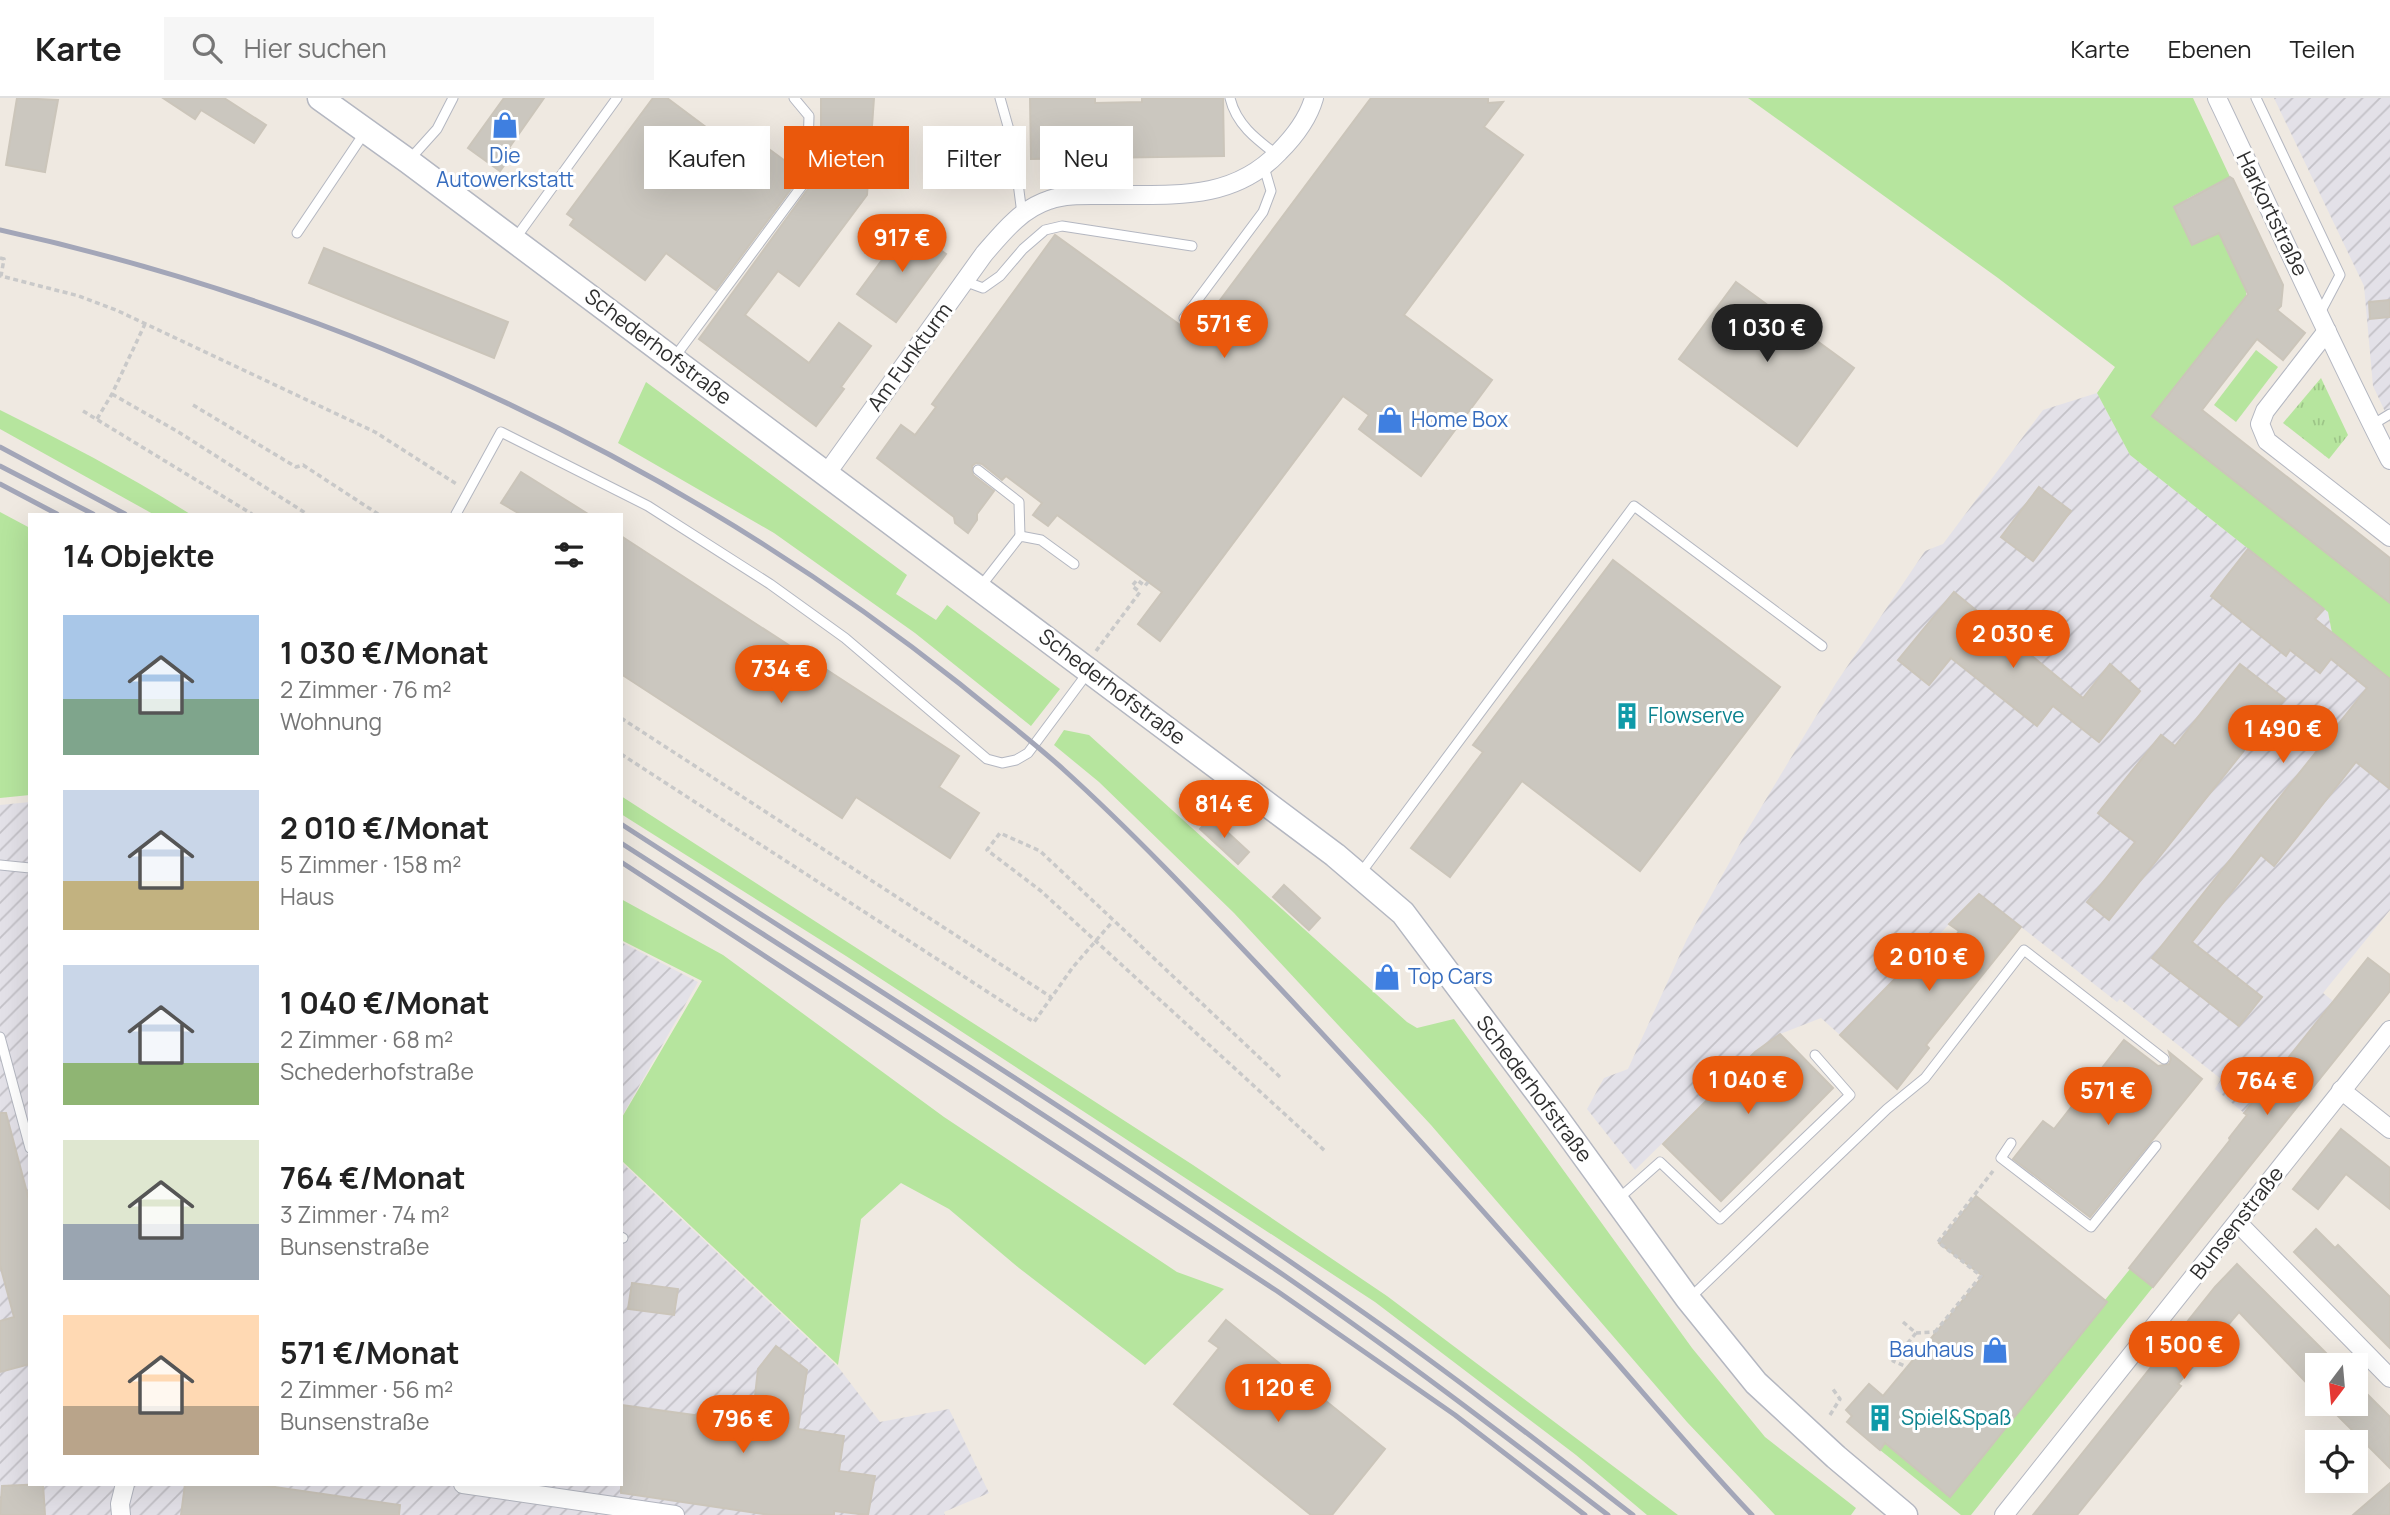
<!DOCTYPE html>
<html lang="de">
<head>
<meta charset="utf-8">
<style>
	body { margin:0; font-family:Manrope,sans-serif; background:#f6f6f6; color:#222; height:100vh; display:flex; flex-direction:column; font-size:26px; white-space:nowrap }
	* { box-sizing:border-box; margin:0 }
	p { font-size:23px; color:#767676 }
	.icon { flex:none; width:38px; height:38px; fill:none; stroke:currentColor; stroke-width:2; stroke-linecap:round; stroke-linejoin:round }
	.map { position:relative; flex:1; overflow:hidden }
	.panel { position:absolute; left:28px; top:415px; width:595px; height:973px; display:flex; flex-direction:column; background:#fff; border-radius:0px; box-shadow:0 7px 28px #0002 }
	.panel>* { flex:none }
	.top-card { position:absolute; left:644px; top:28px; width:665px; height:63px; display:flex; gap:14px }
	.needle { width:46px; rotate:196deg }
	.fabs { position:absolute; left:2305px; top:1255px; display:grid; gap:14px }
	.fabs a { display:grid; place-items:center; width:63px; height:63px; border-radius:0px; background:#fff; box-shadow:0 7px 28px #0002; font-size:35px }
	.price { position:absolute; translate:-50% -60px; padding:0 16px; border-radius:24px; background:#ea580c; color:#fff; font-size:23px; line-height:46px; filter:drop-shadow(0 2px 4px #0008) }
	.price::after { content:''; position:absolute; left:50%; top:42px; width:21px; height:16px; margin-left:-10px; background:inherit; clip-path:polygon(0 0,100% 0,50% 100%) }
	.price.current { background:#222; color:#fff }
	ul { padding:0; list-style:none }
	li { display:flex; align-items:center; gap:21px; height:175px; padding:0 35px }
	li span { display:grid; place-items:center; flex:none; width:196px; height:140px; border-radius:0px; color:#555 }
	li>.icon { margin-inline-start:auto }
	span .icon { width:84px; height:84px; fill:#fffc; stroke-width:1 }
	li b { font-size:30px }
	h2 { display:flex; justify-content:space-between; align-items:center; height:84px; padding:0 35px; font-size:30px }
	.pill { padding:0 24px; border-radius:0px; background:#fff; box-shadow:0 7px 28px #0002; font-size:24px; line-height:63px }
	.pill.current { background:#ea580c; color:#fff }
	header { display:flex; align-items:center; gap:42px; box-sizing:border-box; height:98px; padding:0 35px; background:#fff; border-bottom:2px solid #e0e0e0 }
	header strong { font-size:33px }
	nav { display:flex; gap:38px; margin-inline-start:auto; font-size:24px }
	.search { width:490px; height:63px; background:#f6f6f6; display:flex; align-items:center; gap:18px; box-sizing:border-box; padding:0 24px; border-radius:0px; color:#767676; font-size:26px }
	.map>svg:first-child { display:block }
	.industrial { fill:url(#industrial-furrows) }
	.grass { fill:#b6e59e }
	.park { fill:url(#park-tufts) }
	.building { fill:#cbc7bf; stroke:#cbc5ba; stroke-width:2 }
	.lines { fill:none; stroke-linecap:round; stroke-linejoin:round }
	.lane-casing { stroke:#b4b7c1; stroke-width:11 }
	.street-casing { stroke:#b4b7c1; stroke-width:20 }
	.secondary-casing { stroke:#b4b7c1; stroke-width:27 }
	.path { stroke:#c9c9c9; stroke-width:3.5; stroke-dasharray:5 3.5; stroke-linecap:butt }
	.lane { stroke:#fff; stroke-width:9 }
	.street { stroke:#fff; stroke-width:18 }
	.secondary { stroke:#fff; stroke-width:24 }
	.rail { stroke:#a3a6b8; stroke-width:5 }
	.labels { text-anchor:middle; stroke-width:6; stroke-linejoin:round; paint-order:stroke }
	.shop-label { font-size:21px; fill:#366cbe; stroke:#fff; text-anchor:start }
	.street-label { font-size:21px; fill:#2e2e2e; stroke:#fff }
	.culture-label { font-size:21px; fill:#0d838f; stroke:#fff; text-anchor:start }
</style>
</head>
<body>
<header>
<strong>Karte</strong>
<div class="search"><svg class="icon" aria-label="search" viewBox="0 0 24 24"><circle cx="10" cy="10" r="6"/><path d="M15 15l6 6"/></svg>Hier suchen</div>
<nav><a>Karte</a><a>Ebenen</a><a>Teilen</a></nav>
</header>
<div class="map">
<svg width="2390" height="1417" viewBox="0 0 2390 1417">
	<defs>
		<pattern id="industrial-furrows" width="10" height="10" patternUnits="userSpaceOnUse" patternTransform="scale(1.75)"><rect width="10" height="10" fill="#e3e1e8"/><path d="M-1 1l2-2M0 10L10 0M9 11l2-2" fill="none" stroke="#c3c1c7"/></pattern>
		<pattern id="park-tufts" width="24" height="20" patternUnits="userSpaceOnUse" patternTransform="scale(1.75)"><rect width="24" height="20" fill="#b6e59e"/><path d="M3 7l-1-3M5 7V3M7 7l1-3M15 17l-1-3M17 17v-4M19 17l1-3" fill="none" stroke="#9dc588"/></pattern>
	</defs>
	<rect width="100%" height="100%" fill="#efe9e1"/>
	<g class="industrial">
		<path d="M2274 0H2390V324L2373 288 2364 188Z"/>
		<path d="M2097 295 2130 357 2328 514 2332 535 2390 581V812L2323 895 2333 903 2244 1015 2215 991 2221 981 2120 901 2117 904 1979 796 1840 937 1821 920 1780 936 1755 954 1635 1072 1587 1011 1604 980 1628 971 1687 841 1748 731 1836 585 1925 453 1943 446 2043 312Z"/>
		<path d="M30 704V1386H621V1064L839 1270 880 1324 949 1311 989 1395 944 1414 945 1417H0V707Z"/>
		<path d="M621 844 698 884 621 1020Z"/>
	</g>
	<g class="grass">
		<path d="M1748 0H2193L2230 79 2187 101V103L2175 109 2192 147 2219 135 2247 187 2246 198 2152 318 2390 505V581L2332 535 2328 514 2130 357 2097 295 2115 269 1998 180Z"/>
		<path d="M2256 252 2278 269 2236 324 2214 307Z"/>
		<path d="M646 284 907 477 896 496 936 522 947 507 1060 591 1031 628 915 535 774 435 618 345Z"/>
		<path d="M0 312C65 344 128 377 190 416H153L0 331Z"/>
		<path d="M0 414 30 430V697L0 700Z"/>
		<path d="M1064 632 1089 637 1407 924 1417 930 1454 921 1692 1250 1765 1339 1856 1410 1851 1417H1775L1687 1324 1431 1027 1234 815 1099 684 1054 647Z"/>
		<path d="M621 698 1193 1067 1387 1198 1678 1417H1647L1576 1357 1375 1204 846 858 621 716Z"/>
		<path d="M621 801 723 857 944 1019 1177 1174 1224 1191 1145 1267 1019 1170 949 1111 901 1085 861 1121 838 1267 621 1062V1021L702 883 621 842Z"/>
		<path d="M2130 1171 2153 1189 1971 1417H1961L1880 1352 1885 1345 2107 1204 2105 1202Z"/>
	</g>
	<path class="park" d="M2321 280 2348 337 2329 361 2283 325Z"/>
	<g class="building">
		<path d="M17 0 58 2 45 74 6 67Z"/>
		<path d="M163 0H224L266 27 254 45 201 12 195 21Z"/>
		<path d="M504 0H544L509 50 514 54 500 73 468 50Z"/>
		<path d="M653 0H667L738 53 750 37 800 74V79L716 192 666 155 645 182 570 127 574 121 567 116Z"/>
		<path d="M821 0H874L867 97 799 188 778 173 745 217 809 265 839 225 871 248 841 289 844 291 816 328 699 241 813 84 821 89Z"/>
		<path d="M1030 0H1095V5L1142 4V0H1223L1224 58 1031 61Z"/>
		<path d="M1371 0H1488V5L1503 4 1484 29 1523 57 1404 217 1492 282 1421 378 1359 331 1369 317 1343 298 1160 543 1138 526 1162 494 1057 417 1048 428 1033 417 1042 405 1006 378 1002 382 982 366 976 365 972 368 973 377 994 393 977 416V422L968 435 955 425 954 419 877 360 901 327 915 337 936 309 932 306 1055 137 1194 237Z"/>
		<path d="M2230 79 2233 81 2283 187 2281 208 2277 212 2305 235 2283 262 2257 241 2202 312 2390 460V505L2152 318 2248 196 2219 135 2192 147 2174 109Z"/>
		<path d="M907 128 946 156 896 224 857 196Z"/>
		<path d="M324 150 508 224 494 260 309 185Z"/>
		<path d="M1736 184 1854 270 1797 348 1679 261Z"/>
		<path d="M2390 202V219L2370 221 2369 204Z"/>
		<path d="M521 374 588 416H520L501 405Z"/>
		<path d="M2039 389 2071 413 2033 463 2001 439Z"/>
		<path d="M621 438 959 658 939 689 979 715 950 760 856 699 842 720 621 576Z"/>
		<path d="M2248 451 2324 511 2315 521 2390 581V691L2356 664 2274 768 2261 757 2192 844 2262 899 2239 928 2152 860 2367 590 2331 561 2320 575 2290 552 2286 558 2211 498Z"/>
		<path d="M1613 462 1780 589 1640 773 1522 683 1450 779 1411 750 1483 654 1473 647Z"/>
		<path d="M1954 494 2083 600 2110 566 2140 593 2099 644 2053 608 2037 628 1951 560 1929 587 1898 562Z"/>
		<path d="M2240 566 2285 601 2109 822 2087 804 2135 744 2098 715 2161 637 2175 648Z"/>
		<path d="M1211 719 1249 754 1238 766 1200 731Z"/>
		<path d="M1284 787 1320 820 1309 832 1273 799Z"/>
		<path d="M1979 796 2021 829 1926 947 1929 950 1897 991 1840 937 1916 859 1930 870 1959 833 1949 826Z"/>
		<path d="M2368 860 2390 877V893L2153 1189 2129 1170 2230 1042 2229 1040 2247 1017 2244 1015Z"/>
		<path d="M1780 936 1833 990 1721 1103 1663 1046 1755 954Z"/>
		<path d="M2124 942 2158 968 2169 966 2171 961 2169 954 2202 981 2090 1119 2013 1061 2043 1023 2054 1031Z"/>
		<path d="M0 1015H6L30 1106V1266L0 1274V1223L14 1219 0 1167Z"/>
		<path d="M2341 1031 2390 1070V1111L2346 1076 2318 1111 2293 1091Z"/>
		<path d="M1976 1098 2107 1204 1950 1399 1885 1345 1880 1352 1847 1324 1852 1318 1846 1312 1869 1286 1883 1298 1983 1178 1939 1145Z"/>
		<path d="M2316 1131 2335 1150 2338 1147 2390 1199V1250L2294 1154Z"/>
		<path d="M2237 1166 2338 1267H2317V1296L2239 1214 2178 1286 2181 1288 2077 1417H2033L2215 1189Z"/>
		<path d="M632 1185 678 1191 674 1217 628 1211Z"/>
		<path d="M1226 1222 1385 1351 1332 1417H1311L1174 1306 1219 1250 1209 1243Z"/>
		<path d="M776 1248 807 1272 798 1331 844 1338 839 1373 875 1378 868 1417 834 1413V1417H770L621 1395V1307L752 1325 758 1271Z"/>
		<path d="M2356 1285 2390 1319V1370L2326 1306H2356Z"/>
		<path d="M2390 1385V1417H2353Z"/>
		<path d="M43 1386 45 1417H0L2 1388Z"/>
		<path d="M185 1386H254L400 1407 399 1417H181Z"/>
	</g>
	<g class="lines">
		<defs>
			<g id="lane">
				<path d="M1000 0 1013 46 1022 116"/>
				<path d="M1230 0C1236 26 1256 41 1277 57"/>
				<path d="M2256 0 2340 177 2320 215"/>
				<path d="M410 61 437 31 453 0"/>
				<path d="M297 135 365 34"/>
				<path d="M515 141 617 0"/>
				<path d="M964 183 983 190 1000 178 1023 151 1045 132 1062 128 1192 148"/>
				<path d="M1184 220 1263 114 1271 93 1264 69"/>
				<path d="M674 260 807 81 809 18 794 0"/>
				<path d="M2372 327 2390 316"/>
				<path d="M978 372 1019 404 1020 438"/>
				<path d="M456 416 501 334 648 408 770 486 845 540 987 661 1002 665 1016 662 1028 655 1089 573"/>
				<path d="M981 488 1020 438 1041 442 1074 466"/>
				<path d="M0 767 30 770"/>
				<path d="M1360 776 1634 408 1822 548"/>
				<path d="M0 939 30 1050"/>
				<path d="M2011 1045 2001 1060 2091 1129 2156 1048"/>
				<path d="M1617 1102 1660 1064 1720 1121 1850 997 1815 957"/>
				<path d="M621 1139 623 1140"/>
				<path d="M1691 1199 1887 1011 1925 980 2024 852 2164 961"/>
			</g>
			<g id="street">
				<path d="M2217 0C2275 121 2329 243 2390 362"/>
				<path d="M2327 233 2265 313 2260 326 2267 343 2390 439"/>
				<path d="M827 375 984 156C1003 134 1021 111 1049 102 1066 96 1085 97 1103 97 1168 96 1231 105 1279 54 1294 39 1308 21 1314 0"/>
				<path d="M2341 992 2390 1031"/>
				<path d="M2238 1125 2390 1280"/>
				<path d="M463 1386 675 1417"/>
				<path d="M121 1417 120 1406 125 1386"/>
				<path d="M2004 1417 2390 932"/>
			</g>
			<path id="secondary" d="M320 0 408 63 1335 757 1403 815 1556 1019 1688 1201 1756 1285 1836 1359 1905 1417"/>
		</defs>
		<use href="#lane" class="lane-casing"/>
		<use href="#street" class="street-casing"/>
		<use href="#secondary" class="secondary-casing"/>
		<g class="path">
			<path d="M0 160 4 161 1 178 79 198 116 212 375 334 458 387"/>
			<path d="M112 296 180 335 307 416"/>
			<path d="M193 307 296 369 303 367 378 416"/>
			<path d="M83 313 252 416"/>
			<path d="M97 321 112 296 145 226"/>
			<path d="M1096 553 1140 494 1132 488 1137 482 1145 488 1148 484"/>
			<path d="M621 620 1051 899"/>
			<path d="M621 656 1034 924 1073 869 1113 823"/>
			<path d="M1280 979 1040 753 1000 735 987 752 1041 793 1325 1053"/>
			<path d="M1903 1224 1916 1235 1893 1263 1907 1269"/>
			<path d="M1935 1234 1981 1178 1938 1144 1993 1073"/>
			<path d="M1916 1235 1935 1234"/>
			<path d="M1830 1317 1840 1301 1832 1290"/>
		</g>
		<use href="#lane" class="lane"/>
		<use href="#street" class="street"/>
		<use href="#secondary" class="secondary"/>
		<g class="rail">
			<path d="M0 132C349 209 680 364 960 586 994 614 1030 641 1063 671 1138 739 1206 812 1275 885 1387 1004 1496 1127 1604 1250 1653 1306 1701 1363 1752 1417"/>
			<path d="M0 349 125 416"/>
			<path d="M0 368 93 416"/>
			<path d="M0 386 57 416"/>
			<path d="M621 726C871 888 1124 1046 1367 1217 1458 1281 1545 1349 1633 1417"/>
			<path d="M621 745C843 888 1067 1029 1285 1178 1395 1254 1501 1335 1608 1417"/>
			<path d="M621 764 1277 1193 1455 1317 1585 1417"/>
		</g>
	</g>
	<defs>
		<symbol id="shop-bare" viewBox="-9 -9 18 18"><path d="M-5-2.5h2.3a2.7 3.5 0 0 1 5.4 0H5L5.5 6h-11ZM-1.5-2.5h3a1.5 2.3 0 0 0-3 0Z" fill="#3f7fe0" stroke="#fff" stroke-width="2.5" paint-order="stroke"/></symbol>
		<symbol id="building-bare" viewBox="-9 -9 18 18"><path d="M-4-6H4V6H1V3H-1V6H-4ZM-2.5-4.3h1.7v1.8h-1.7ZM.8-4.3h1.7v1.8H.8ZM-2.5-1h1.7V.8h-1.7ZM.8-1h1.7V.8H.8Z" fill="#0f9aa8" stroke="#fff" stroke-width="2.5" paint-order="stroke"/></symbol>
	</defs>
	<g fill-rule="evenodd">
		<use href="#shop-bare" x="486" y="8" width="38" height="38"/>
		<use href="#shop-bare" x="1371" y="303" width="38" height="38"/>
		<use href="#building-bare" x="1608" y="599" width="38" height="38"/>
		<use href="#shop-bare" x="1368" y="860" width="38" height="38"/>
		<use href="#shop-bare" x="1976" y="1233" width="38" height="38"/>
		<use href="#building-bare" x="1861" y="1301" width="38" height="38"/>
	</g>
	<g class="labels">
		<g class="shop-label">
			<text x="505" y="65" text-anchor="middle">Die<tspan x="505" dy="24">Autowerkstatt</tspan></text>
			<text x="1411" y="329">Home Box</text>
			<text x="1408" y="886">Top Cars</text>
			<text x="1974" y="1259" text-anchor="end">Bauhaus</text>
		</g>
		<g class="street-label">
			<text transform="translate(2272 116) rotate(64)" y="7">Harkortstraße</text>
			<text transform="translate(658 249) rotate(37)" y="7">Schederhofstraße</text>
			<text transform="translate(910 259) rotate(-54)" y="7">Am Funkturm</text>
			<text transform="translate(1112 589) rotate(37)" y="7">Schederhofstraße</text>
			<text transform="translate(1534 991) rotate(53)" y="7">Schederhofstraße</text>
			<text transform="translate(2237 1125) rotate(-52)" y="7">Bunsenstraße</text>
		</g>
		<g class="culture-label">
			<text x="1648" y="625">Flowserve</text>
			<text x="1901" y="1327">Spiel&amp;Spaß</text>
		</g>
	</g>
</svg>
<div class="fabs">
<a><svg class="needle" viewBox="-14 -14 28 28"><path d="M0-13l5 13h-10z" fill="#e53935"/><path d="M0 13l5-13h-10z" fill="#767676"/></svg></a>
<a><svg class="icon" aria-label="locate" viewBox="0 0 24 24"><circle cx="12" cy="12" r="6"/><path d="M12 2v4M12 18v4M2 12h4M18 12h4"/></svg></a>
</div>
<b class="price" style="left:902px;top:176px">917 €</b>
<b class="price" style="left:1224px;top:262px">571 €</b>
<b class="price current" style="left:1767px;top:266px">1 030 €</b>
<b class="price" style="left:2013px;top:572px">2 030 €</b>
<b class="price" style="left:781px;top:607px">734 €</b>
<b class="price" style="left:2283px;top:667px">1 490 €</b>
<b class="price" style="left:1224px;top:742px">814 €</b>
<b class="price" style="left:1929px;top:895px">2 010 €</b>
<b class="price" style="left:1748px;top:1018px">1 040 €</b>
<b class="price" style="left:2267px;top:1019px">764 €</b>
<b class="price" style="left:2108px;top:1029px">571 €</b>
<b class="price" style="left:2184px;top:1283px">1 500 €</b>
<b class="price" style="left:1278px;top:1326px">1 120 €</b>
<b class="price" style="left:743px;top:1357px">796 €</b>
<div class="top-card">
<a class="pill">Kaufen</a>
<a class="pill current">Mieten</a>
<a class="pill">Filter</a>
<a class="pill">Neu</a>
</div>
<section class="panel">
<h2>14 Objekte<svg class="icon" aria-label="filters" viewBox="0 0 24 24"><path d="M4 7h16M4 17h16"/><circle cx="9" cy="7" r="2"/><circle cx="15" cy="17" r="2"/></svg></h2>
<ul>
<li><span style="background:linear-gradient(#a9c7e8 60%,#7fa58c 0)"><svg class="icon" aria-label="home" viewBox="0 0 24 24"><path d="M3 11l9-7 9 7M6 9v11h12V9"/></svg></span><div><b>1 030 €/Monat</b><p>2 Zimmer · 76 m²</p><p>Wohnung</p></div></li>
<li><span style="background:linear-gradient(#c9d6e8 65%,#c2b280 0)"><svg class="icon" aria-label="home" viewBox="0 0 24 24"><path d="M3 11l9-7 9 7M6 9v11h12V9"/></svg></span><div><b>2 010 €/Monat</b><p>5 Zimmer · 158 m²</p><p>Haus</p></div></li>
<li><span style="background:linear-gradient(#c9d6e8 70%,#8fb573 0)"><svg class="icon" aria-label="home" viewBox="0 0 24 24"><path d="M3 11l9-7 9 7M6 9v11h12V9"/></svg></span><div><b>1 040 €/Monat</b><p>2 Zimmer · 68 m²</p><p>Schederhofstraße</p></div></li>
<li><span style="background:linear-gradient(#dfe7d0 60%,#9aa5b1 0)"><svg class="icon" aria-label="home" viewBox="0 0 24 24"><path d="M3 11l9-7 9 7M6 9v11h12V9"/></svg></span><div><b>764 €/Monat</b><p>3 Zimmer · 74 m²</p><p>Bunsenstraße</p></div></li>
<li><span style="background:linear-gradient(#ffd9b3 65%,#b9a48a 0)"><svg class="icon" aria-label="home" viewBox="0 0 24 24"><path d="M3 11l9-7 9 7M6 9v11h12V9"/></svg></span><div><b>571 €/Monat</b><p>2 Zimmer · 56 m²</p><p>Bunsenstraße</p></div></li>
</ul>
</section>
</div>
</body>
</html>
